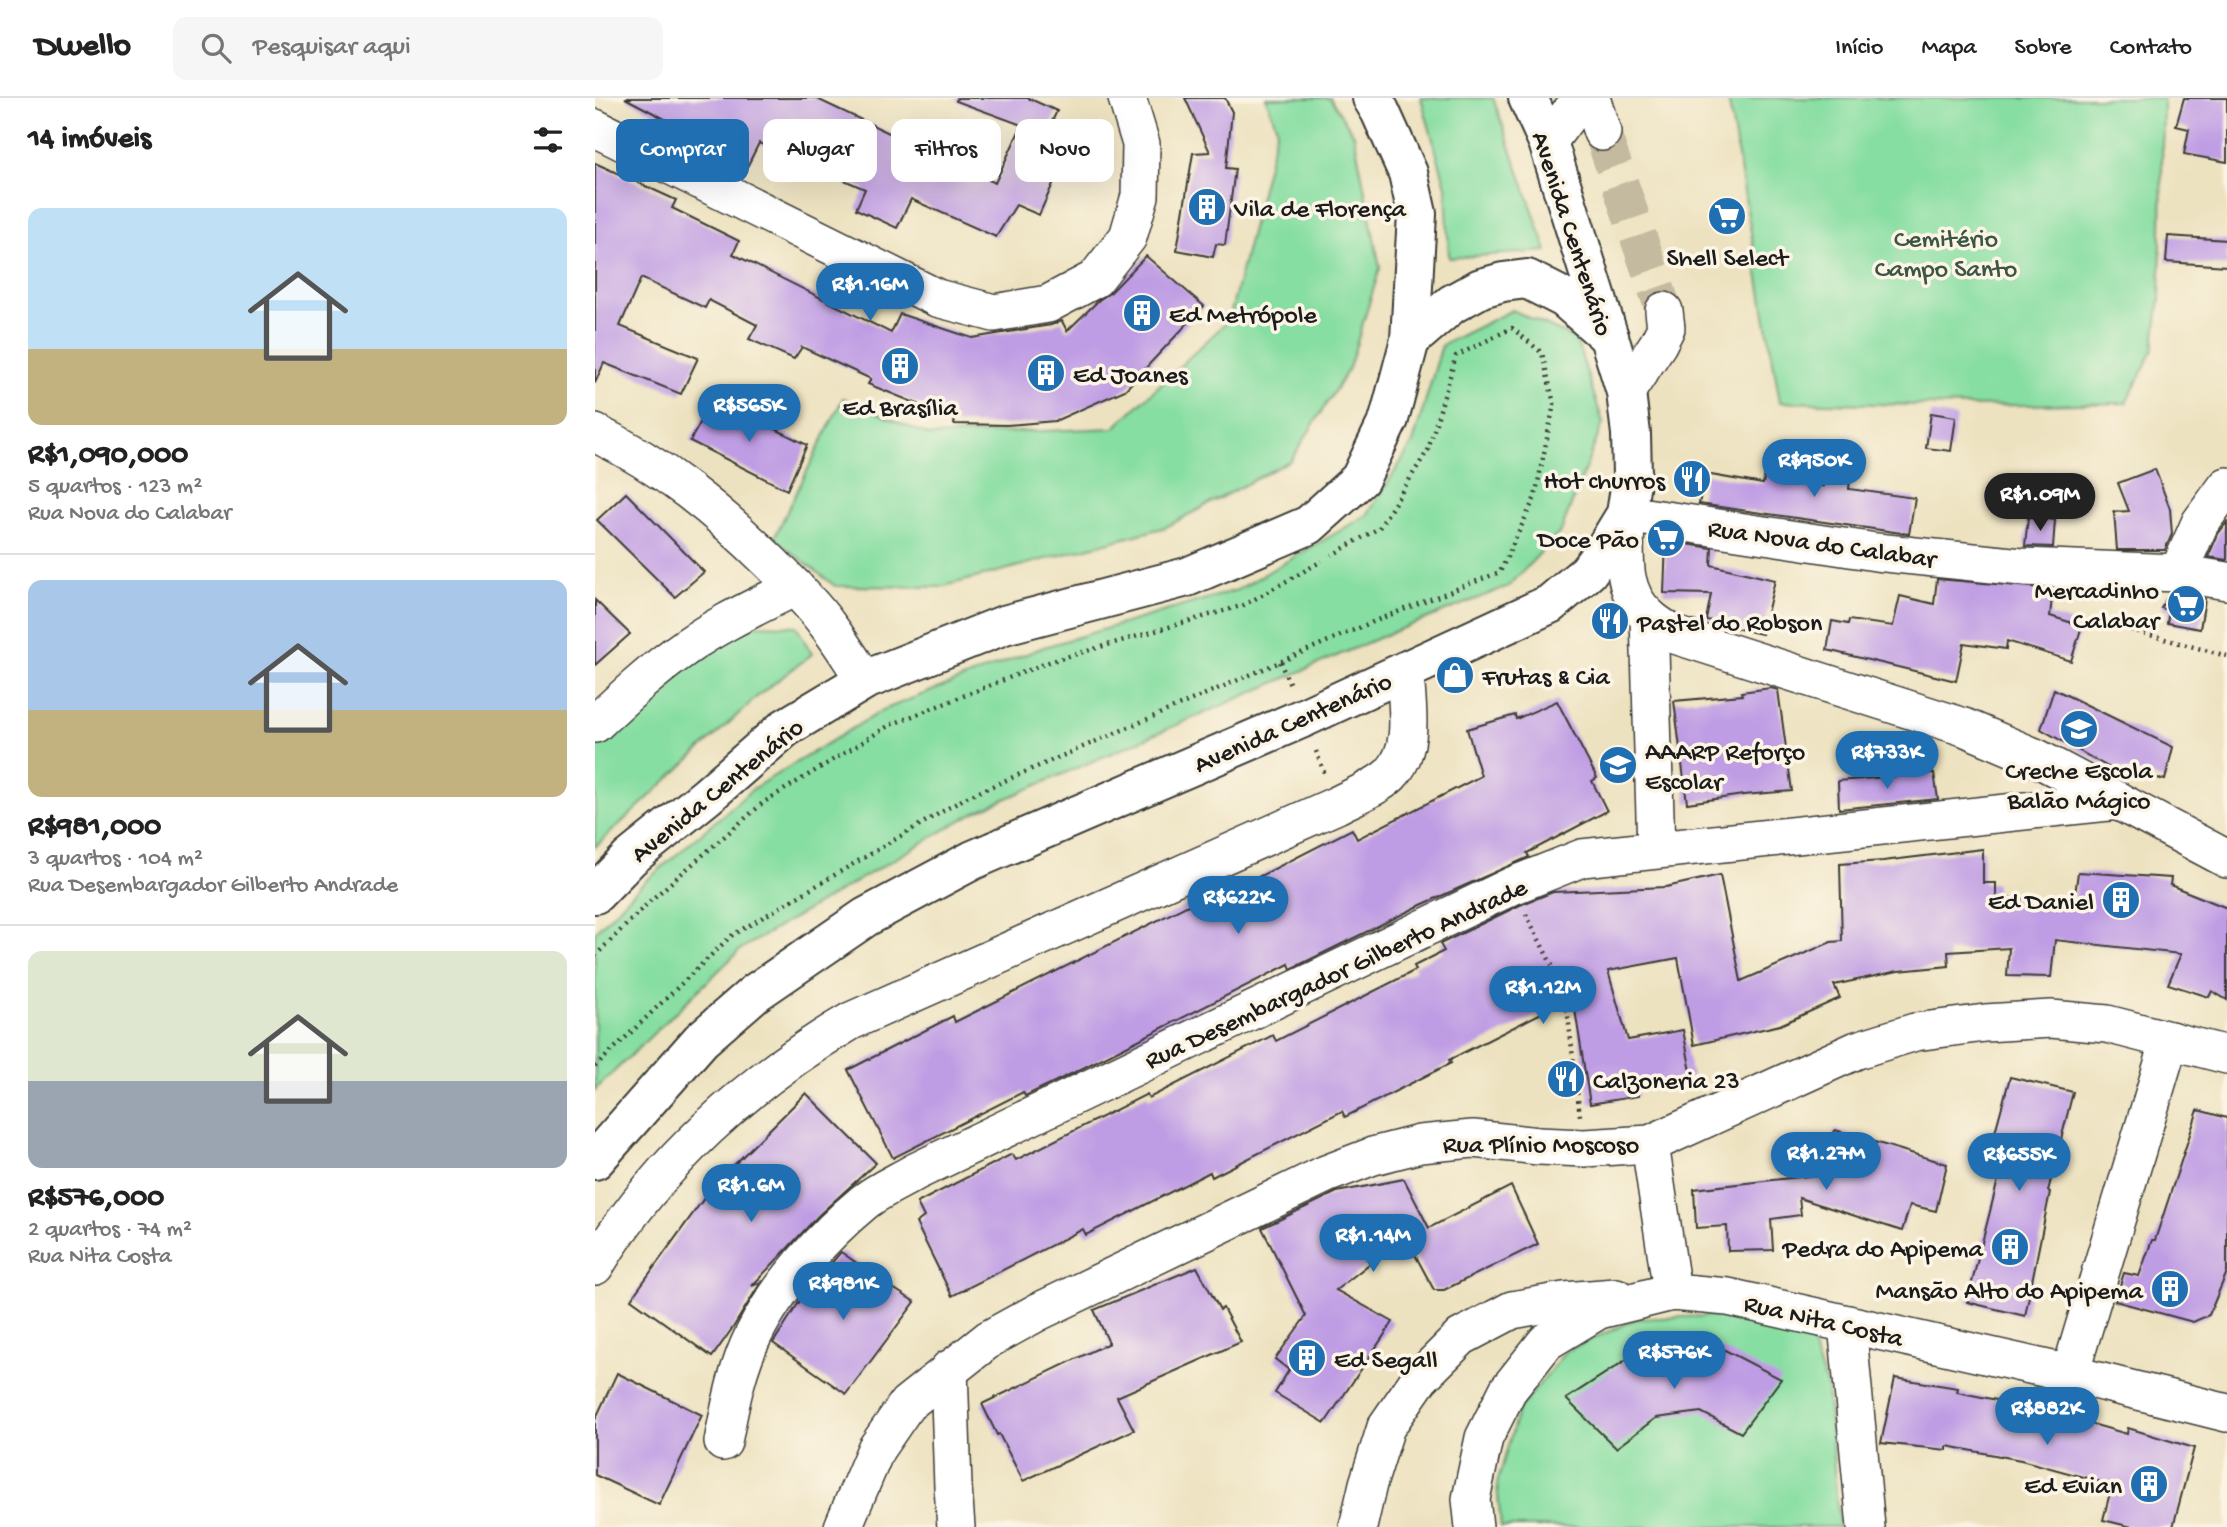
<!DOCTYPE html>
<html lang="pt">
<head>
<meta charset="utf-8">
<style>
	body { margin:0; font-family:"Gochi Hand",sans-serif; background:#f6f6f6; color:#222; height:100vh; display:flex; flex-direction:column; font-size:26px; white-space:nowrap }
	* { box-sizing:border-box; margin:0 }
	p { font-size:23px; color:#767676 }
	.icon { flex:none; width:38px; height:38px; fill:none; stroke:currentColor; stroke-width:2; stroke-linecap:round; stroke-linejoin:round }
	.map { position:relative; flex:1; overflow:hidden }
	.details { display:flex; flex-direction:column; background:#fff; width:595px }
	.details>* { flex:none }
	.hud { position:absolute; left:21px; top:21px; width:665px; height:63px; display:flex; gap:14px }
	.price { position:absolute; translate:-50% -60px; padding:0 16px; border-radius:24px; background:#1f6fb2; color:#fff; font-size:23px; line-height:46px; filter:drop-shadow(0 2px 4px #0008) }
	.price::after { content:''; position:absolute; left:50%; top:42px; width:21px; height:16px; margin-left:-10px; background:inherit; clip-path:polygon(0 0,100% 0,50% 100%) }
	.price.current { background:#222; color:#fff }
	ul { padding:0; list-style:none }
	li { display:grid; align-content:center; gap:14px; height:371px; padding:0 28px }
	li+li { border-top:2px solid #e0e0e0 }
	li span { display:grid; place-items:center; height:217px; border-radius:14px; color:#555 }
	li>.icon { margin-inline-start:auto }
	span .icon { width:126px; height:126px; fill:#fffc; stroke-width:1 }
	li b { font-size:30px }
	h2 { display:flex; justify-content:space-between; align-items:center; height:84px; padding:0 28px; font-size:30px }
	.tag { padding:0 24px; border-radius:14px; background:#fff; box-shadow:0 7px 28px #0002; font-size:24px; line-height:63px }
	.tag.current { background:#1f6fb2; color:#fff }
	header { display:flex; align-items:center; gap:42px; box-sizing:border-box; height:98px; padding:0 35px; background:#fff; border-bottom:2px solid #e0e0e0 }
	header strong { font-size:33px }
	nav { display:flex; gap:38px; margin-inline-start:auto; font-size:24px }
	.search { width:490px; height:63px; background:#f6f6f6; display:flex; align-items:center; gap:18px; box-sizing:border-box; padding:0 24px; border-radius:14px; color:#767676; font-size:26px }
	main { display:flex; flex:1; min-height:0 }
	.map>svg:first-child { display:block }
	.green { fill:#87dea2; stroke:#527d5f; stroke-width:2 }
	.building { fill:#bf9de4 }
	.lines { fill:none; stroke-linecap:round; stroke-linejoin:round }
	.minor-tunnel { stroke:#c3ba9f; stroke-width:37; stroke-dasharray:37 18; stroke-linecap:butt }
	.minor-casing { stroke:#3b3a35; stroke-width:40 }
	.major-casing { stroke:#3b3a35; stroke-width:42 }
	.path { stroke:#3b3a35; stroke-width:4.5; stroke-dasharray:2 5; stroke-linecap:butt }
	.minor { stroke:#fff; stroke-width:37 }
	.major { stroke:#fff; stroke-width:38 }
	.labels { text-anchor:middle; stroke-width:7; stroke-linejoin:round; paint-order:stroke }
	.poi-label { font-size:26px; fill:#1c1c1c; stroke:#fcf5e5; text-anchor:start }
	.street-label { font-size:26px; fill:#1c1c1c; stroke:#fcf5e5 }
	.park-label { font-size:26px; fill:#3c5644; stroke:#fcf5e5 }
</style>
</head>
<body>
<header>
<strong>Dwello</strong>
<div class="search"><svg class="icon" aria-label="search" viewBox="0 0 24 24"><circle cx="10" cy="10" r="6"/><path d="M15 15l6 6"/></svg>Pesquisar aqui</div>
<nav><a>Início</a><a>Mapa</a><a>Sobre</a><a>Contato</a></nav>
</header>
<main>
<section class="details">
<h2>14 imóveis<svg class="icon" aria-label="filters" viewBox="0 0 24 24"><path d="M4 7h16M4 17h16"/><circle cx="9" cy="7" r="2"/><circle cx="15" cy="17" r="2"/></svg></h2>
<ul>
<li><span style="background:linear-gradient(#bfe0f5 65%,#c2b280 0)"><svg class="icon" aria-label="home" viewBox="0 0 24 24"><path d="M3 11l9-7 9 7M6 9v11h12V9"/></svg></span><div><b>R$1,090,000</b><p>5 quartos · 123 m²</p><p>Rua Nova do Calabar</p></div></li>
<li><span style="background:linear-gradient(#a9c7e8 60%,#c2b280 0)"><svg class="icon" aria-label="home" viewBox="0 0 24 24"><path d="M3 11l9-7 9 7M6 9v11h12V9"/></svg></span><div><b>R$981,000</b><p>3 quartos · 104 m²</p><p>Rua Desembargador Gilberto Andrade</p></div></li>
<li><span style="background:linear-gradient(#dfe7d0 60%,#9aa5b1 0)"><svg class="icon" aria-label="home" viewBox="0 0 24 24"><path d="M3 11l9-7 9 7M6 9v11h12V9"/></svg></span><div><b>R$576,000</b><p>2 quartos · 74 m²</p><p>Rua Nita Costa</p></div></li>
</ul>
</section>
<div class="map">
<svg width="1632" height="1429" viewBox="0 0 1632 1429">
	<rect width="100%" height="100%" fill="#fcf5e5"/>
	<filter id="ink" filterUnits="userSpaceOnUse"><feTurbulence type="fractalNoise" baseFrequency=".0143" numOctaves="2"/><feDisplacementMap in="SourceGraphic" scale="14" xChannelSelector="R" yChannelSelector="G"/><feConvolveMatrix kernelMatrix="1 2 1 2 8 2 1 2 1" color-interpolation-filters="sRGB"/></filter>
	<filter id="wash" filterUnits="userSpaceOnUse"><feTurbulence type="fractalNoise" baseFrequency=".00686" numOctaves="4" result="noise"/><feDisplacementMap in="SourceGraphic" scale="28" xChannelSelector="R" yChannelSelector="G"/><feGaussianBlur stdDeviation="1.57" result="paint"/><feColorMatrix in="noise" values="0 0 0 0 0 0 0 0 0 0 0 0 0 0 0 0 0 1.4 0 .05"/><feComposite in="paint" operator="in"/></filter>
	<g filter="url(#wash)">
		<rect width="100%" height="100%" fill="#ede2c0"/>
		<g class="green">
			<path d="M671 0H735L759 37 785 170 754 270 696 362 571 429 346 489 240 488 179 440 248 300 335 338 519 330 634 222 682 30Z"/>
			<path d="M826 0H898L952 153 854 160 851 88Z"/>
			<path d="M1133 0H1568L1565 200 1558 252 1531 305 1376 308 1185 304Z"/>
			<path d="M917 212 981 241 1008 325 966 433 914 488 788 538 380 714 146 851 0 992V834L44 789 159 690 288 612 449 549 642 492 772 417 818 345 847 247Z"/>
			<path d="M158 527 201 528 217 556 164 597 0 749V649L35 615 114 547Z"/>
			<path d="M1135 1217 1213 1236 1232 1289 1244 1429H906L902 1386 923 1313 971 1253 1041 1221Z"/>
		</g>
		<g id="blocks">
			<g class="building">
				<path d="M30 0H220L400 85 427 27 361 3 362 0H433L462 13 450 38 475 48 444 117 421 107 401 139 316 101 302 130 261 111 270 91 164 45 147 79 98 55 106 40Z"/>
				<path d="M590 0H630L637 14 631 70 640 71 630 147 621 146 618 159 582 152 598 55 615 54Z"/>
				<path d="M1589 0H1632V64L1589 56 1594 31 1581 28Z"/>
				<path d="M0 65 81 102 77 110 144 143 138 156 296 235 305 216 377 240 456 227 467 223 472 233 504 202 516 194 551 158 609 208 530 292 460 323 412 327 359 326 360 321 273 286 276 281 207 249 199 261 154 241 162 227 114 202 110 210 46 180 25 228 103 260 86 296 9 265 0 285Z"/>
				<path d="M1573 138 1632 142V168L1571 164Z"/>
				<path d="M119 300 212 347 192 392 95 343Z"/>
				<path d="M1336 315 1361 319 1356 353 1331 350Z"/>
				<path d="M1231 356 1257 359 1254 391 1320 400 1314 436 1104 406 1110 376 1168 386 1170 376 1228 388Z"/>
				<path d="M1560 371 1575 411 1577 436 1570 452H1522L1519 414 1534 413 1523 385Z"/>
				<path d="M31 395 109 474 80 499 2 422Z"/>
				<path d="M1433 419 1460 422 1458 449 1430 448Z"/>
				<path d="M1632 424V462L1613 459 1623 436Z"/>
				<path d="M1071 443 1117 450 1116 467 1180 482 1167 536 1140 530 1141 527 1111 522 1116 496 1069 495Z"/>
				<path d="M1342 481 1458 491 1455 518 1487 528 1476 563 1412 543 1411 551 1369 545 1361 583 1232 552 1237 523 1253 526 1254 522 1298 528 1305 498 1339 506Z"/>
				<path d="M1574 496 1610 501 1605 531 1572 525 1574 512 1566 510Z"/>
				<path d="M0 502 35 536 0 567Z"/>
				<path d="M1176 590 1183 592 1197 693 1148 697 1092 705 1079 603 1147 597 1146 594Z"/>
				<path d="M1459 591 1578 649 1570 682 1522 670 1520 673 1446 631Z"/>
				<path d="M962 603 1002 680 997 683 1012 713 932 755 934 759 826 807 696 871 694 866 478 975 430 998 428 994 298 1060 253 972 358 918 360 924 623 792 626 798 757 731 762 741 886 678 872 631 920 617 921 621Z"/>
				<path d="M1339 675 1343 701 1244 711 1243 683Z"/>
				<path d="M1388 751V785H1401V799L1479 804 1483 774 1576 780 1575 787 1632 810V902L1617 893 1614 899 1573 886 1586 856 1460 842 1456 879 1412 878 1414 850 1353 854 1354 868 1303 873 1239 887 1245 900 1185 927 1099 947 1083 860 1013 873 1033 942 1088 932 1097 979 1041 989 1043 998 995 1006 978 899 854 962 856 965 750 1019 747 1013 617 1079 615 1074 491 1137 488 1131 357 1198 321 1125 329 1119 322 1105 417 1056 421 1062 552 996 554 1000 678 937 681 943 821 872 819 868 849 853 845 846 925 807 958 794 1071 789 1125 777 1146 883 1236 844 1247 843 1245 766 1288 763Z"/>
				<path d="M1415 979 1478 994 1453 1093 1455 1094 1430 1218 1372 1204 1406 1070 1391 1067Z"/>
				<path d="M211 995 281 1065 224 1117 157 1188 166 1184 139 1228 117 1259 36 1201 118 1088Z"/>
				<path d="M1603 1012 1632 1020V1174L1614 1217 1598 1224 1520 1203 1529 1175 1544 1178 1557 1142H1560Z"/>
				<path d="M1240 1032 1352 1066 1341 1113 1315 1107 1307 1133 1204 1100 1206 1117 1176 1121 1178 1152 1133 1153 1132 1128 1101 1130 1099 1091 1222 1077Z"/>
				<path d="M809 1081 834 1130 916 1088 943 1146 849 1192H839L810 1138 741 1192 798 1224 730 1325 680 1295 694 1272 680 1261 711 1218 667 1130 742 1094Z"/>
				<path d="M246 1154 290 1185 320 1204 251 1296 178 1245 210 1195Z"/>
				<path d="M602 1169 625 1212 628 1210 646 1244 522 1299 539 1332 428 1383 404 1336 402 1337 387 1306 514 1245 499 1212Z"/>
				<path d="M1074 1250 1128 1251 1186 1281 1146 1335 1106 1314 1061 1320 1021 1350 971 1301 1031 1262Z"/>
				<path d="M22 1275 107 1317 64 1407 0 1377V1322Z"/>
				<path d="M1300 1280 1363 1290 1362 1294 1441 1310 1532 1336 1533 1330 1599 1350 1578 1429H1537L1508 1422 1517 1387 1426 1362 1352 1348V1352L1286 1345Z"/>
			</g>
		</g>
	</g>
	<g filter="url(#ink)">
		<use href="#blocks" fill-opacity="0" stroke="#3b3a35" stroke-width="2"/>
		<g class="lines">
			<path class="minor-tunnel" d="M1007 34 1069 213"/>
			<defs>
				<g id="minor">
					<path d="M996 0 1007 34"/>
					<path d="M0 30 342 200 399 215 453 206 500 181 533 139 545 98 546 46 532 0"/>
					<path d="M953 44 986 0"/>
					<path d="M1031 294 1063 246 1071 230 1069 213"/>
					<path d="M0 335C67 367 124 414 176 465 195 484 215 503 231 525 245 543 257 563 270 582"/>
					<path d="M1583 475 1605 425 1632 388"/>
					<path d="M1632 483 1583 475 1427 469 1281 454 1031 416C1031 453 1023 491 1053 518 1061 526 1071 531 1080 537L1369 629 1442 660 1632 761"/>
					<path d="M1054 519 1061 751"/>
					<path d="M0 626C29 599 58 572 91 549 125 525 163 508 200 489"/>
					<path d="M1055 1046 1077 1194"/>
					<path d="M0 1168C61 1067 155 982 256 923L742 707C759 698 781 690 795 677 822 650 811 606 810 572"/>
					<path d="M1252 1226 1271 1429"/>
					<path d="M354 1271 358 1389 361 1429"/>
					<path d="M1475 1276 1575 942"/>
					<path d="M128 1344C135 1308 142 1269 159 1236 182 1189 229 1137 269 1104 284 1092 303 1084 320 1074L917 788 987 760 1523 703"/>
					<path d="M248 1429 281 1351 312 1306 394 1241 443 1214 731 1076 778 1058 825 1046 878 1041 944 1048 989 1050 1055 1046 1262 952 1320 934 1390 925 1456 921 1512 926 1632 957"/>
					<path d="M763 1429 773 1386 791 1329 825 1280 866 1239 917 1212 969 1203 1021 1199"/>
					<path d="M879 1429 876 1401 889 1340 913 1292 951 1244 1004 1212 1077 1194 1133 1199 1475 1276 1632 1315"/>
				</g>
				<g id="major">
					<path d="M815 242 857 206 886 190 908 184 932 181 969 200 1014 239"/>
					<path d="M0 796 35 760 112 698 190 630 270 582 409 527 592 479 714 427 765 381 794 321 815 242 822 116 813 75 785 13 777 0"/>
					<path d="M0 1062 106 942 160 895 271 819 378 762 708 620 955 506 993 474 1009 452 1031 416 1037 377 1036 336 1031 294 953 44 933 0"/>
				</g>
			</defs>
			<use href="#minor" class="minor-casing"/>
			<use href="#major" class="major-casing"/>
			<g class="path">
				<path d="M1529 530 1632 558"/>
				<path d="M685 564 696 589"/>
				<path d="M721 653 730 677"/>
				<path d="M931 816 970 893 985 1018"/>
				<path d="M0 858 56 802 169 704 295 627 454 564 649 507 727 463"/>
				<path d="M0 969 136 838 372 699 782 522 905 474 940 399 959 306 947 255 917 230 861 258 833 352 784 430 737 457"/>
			</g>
			<use href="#minor" class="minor"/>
			<use href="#major" class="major"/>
		</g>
	</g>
	<defs>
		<symbol id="building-disc" viewBox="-11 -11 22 22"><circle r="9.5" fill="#1f6fb2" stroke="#fcf5e5"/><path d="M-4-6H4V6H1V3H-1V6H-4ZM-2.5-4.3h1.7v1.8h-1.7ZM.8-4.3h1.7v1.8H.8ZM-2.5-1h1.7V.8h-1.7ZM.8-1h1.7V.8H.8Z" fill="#fff"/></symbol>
		<symbol id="supermarket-disc" viewBox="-11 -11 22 22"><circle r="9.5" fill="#1f6fb2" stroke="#fcf5e5"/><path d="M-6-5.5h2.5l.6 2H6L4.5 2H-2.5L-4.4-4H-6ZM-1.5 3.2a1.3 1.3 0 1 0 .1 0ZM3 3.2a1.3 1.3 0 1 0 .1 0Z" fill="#fff"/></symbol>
		<symbol id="restaurant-disc" viewBox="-11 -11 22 22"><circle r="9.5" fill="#1f6fb2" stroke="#fcf5e5"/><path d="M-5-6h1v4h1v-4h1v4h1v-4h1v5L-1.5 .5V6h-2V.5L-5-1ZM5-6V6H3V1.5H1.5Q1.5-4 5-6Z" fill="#fff"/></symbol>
		<symbol id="shop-disc" viewBox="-11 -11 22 22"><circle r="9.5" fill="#1f6fb2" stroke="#fcf5e5"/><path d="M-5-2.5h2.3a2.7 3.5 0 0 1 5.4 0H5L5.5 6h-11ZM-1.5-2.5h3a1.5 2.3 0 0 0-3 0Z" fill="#fff"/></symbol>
		<symbol id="school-disc" viewBox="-11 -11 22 22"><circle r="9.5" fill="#1f6fb2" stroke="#fcf5e5"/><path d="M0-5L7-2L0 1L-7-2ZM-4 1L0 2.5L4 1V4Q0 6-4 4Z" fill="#fff"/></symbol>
	</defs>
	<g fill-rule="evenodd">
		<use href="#building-disc" x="590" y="87" width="44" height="44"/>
		<use href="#supermarket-disc" x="1110" y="96" width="44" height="44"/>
		<use href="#building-disc" x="525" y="193" width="44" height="44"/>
		<use href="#building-disc" x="283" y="246" width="44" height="44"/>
		<use href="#building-disc" x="429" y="253" width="44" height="44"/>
		<use href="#restaurant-disc" x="1075" y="359" width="44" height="44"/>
		<use href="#supermarket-disc" x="1049" y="418" width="44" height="44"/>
		<use href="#supermarket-disc" x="1569" y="484" width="44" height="44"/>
		<use href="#restaurant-disc" x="993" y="501" width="44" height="44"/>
		<use href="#shop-disc" x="838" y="555" width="44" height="44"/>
		<use href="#school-disc" x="1462" y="609" width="44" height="44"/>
		<use href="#school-disc" x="1001" y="645" width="44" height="44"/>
		<use href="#building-disc" x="1504" y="780" width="44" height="44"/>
		<use href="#restaurant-disc" x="949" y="959" width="44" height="44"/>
		<use href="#building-disc" x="1393" y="1127" width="44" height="44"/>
		<use href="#building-disc" x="1553" y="1169" width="44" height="44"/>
		<use href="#building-disc" x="690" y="1238" width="44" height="44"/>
		<use href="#building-disc" x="1532" y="1364" width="44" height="44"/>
	</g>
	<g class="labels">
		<g class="poi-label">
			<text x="639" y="118">Vila de Florença</text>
			<text x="1132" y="167" text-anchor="middle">Shell Select</text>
			<text x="574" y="224">Ed Metrópole</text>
			<text x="478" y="284">Ed Joanes</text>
			<text x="305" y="317" text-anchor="middle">Ed Brasília</text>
			<text x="1070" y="390" text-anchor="end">Hot churros</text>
			<text x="1044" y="449" text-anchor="end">Doce Pão</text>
			<text x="1564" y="500" text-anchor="end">Mercadinho<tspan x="1564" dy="30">Calabar</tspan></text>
			<text x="1042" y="532">Pastel do Robson</text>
			<text x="887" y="586">Frutas &amp; Cia</text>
			<text x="1050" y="661">AAARP Reforço<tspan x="1050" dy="30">Escolar</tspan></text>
			<text x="1484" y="680" text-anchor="middle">Creche Escola<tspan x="1484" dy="30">Balão Mágico</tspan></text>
			<text x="1499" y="811" text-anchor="end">Ed Daniel</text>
			<text x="998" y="990">Calzoneria 23</text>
			<text x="1388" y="1158" text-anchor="end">Pedra do Apipema</text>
			<text x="1548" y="1200" text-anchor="end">Mansão Alto do Apipema</text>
			<text x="739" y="1269">Ed Segall</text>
			<text x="1527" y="1395" text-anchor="end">Ed Evian</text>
		</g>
		<g class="street-label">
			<text transform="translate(979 135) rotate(72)" y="9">Avenida Centenário</text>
			<text transform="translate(1227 444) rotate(8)" y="9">Rua Nova do Calabar</text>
			<text transform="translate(697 623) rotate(-24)" y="9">Avenida Centenário</text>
			<text transform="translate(121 691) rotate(-39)" y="9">Avenida Centenário</text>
			<text transform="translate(740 874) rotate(-25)" y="9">Rua Desembargador Gilberto Andrade</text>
			<text x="946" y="1054">Rua Plínio Moscoso</text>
			<text transform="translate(1229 1221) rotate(13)" y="9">Rua Nita Costa</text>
		</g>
		<g class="park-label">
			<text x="1351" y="148">Cemitério<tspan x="1351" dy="30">Campo Santo</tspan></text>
		</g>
	</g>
</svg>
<b class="price" style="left:275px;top:225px">R$1.16M</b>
<b class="price" style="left:154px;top:346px">R$565K</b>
<b class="price" style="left:1219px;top:401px">R$950K</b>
<b class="price current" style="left:1445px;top:435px">R$1.09M</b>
<b class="price" style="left:1292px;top:693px">R$733K</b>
<b class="price" style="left:643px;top:838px">R$622K</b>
<b class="price" style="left:948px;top:928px">R$1.12M</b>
<b class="price" style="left:1231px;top:1094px">R$1.27M</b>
<b class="price" style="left:1424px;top:1095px">R$655K</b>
<b class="price" style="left:156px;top:1126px">R$1.6M</b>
<b class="price" style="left:778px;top:1176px">R$1.14M</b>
<b class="price" style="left:248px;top:1224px">R$981K</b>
<b class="price" style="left:1079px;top:1293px">R$576K</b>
<b class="price" style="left:1452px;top:1349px">R$882K</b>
<div class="hud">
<a class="tag current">Comprar</a>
<a class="tag">Alugar</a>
<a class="tag">Filtros</a>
<a class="tag">Novo</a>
</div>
</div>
</main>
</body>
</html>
